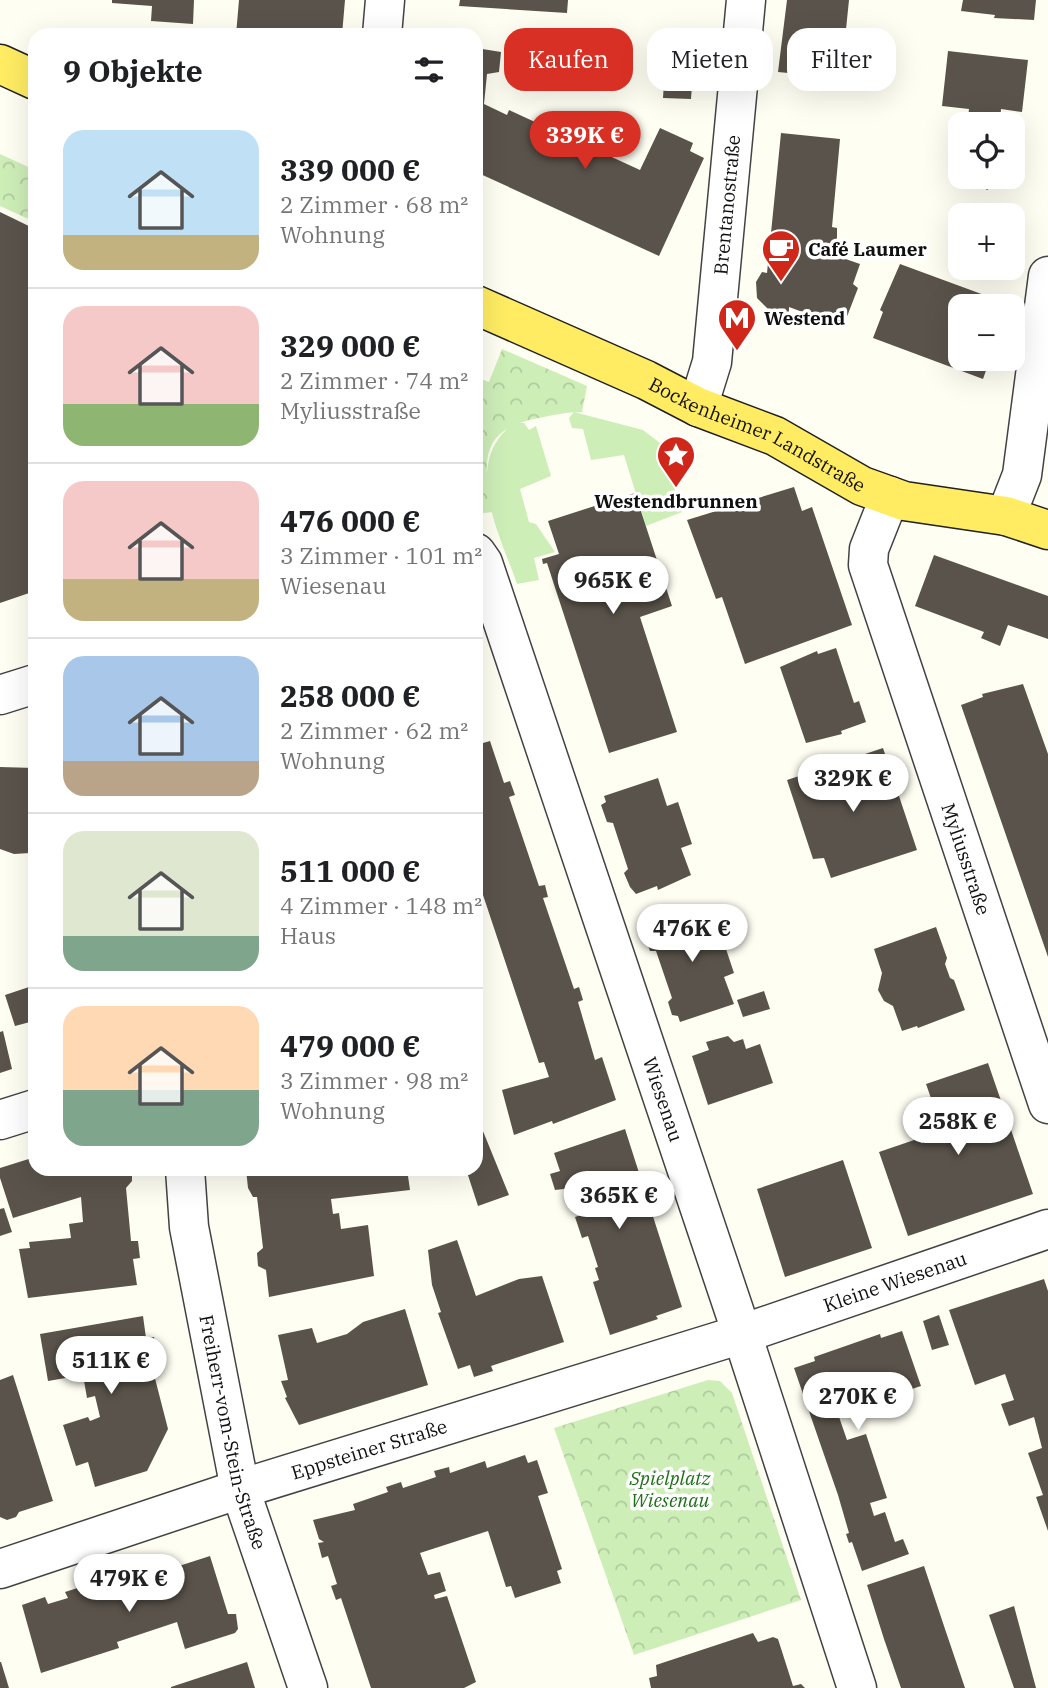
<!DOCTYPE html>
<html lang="de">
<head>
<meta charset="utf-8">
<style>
	body { margin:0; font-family:"IBM Plex Serif",serif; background:#f2f2f2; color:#202124; height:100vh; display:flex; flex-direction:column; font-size:26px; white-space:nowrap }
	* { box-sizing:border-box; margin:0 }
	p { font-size:23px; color:#757577 }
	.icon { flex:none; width:38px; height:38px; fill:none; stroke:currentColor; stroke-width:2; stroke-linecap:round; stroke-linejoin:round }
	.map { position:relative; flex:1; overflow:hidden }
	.sheet { position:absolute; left:28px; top:28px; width:455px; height:1148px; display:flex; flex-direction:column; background:#fff; border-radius:21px; box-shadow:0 7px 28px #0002 }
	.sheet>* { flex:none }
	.guide { position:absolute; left:504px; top:28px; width:438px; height:63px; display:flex; gap:14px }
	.buttons { position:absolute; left:948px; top:112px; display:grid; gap:14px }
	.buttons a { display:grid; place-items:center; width:77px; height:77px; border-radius:14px; background:#fff; box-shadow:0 7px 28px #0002; font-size:35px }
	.price { position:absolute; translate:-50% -60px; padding:0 16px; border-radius:24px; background:#fff; color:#222; font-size:23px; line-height:46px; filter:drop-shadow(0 2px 4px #0008) }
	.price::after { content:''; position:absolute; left:50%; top:42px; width:21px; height:16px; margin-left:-10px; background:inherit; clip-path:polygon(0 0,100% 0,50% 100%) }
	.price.selected { background:#d93025; color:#fff }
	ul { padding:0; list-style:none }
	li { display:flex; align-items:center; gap:21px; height:175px; padding:0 35px }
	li+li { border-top:2px solid #e0e0e0 }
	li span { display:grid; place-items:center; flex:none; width:196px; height:140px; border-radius:21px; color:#555 }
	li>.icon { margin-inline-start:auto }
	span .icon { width:84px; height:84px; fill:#fffc; stroke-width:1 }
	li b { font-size:30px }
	h2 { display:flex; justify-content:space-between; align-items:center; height:84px; padding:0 35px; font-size:30px }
	.chip { padding:0 24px; border-radius:21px; background:#fff; box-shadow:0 7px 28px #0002; font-size:24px; line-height:63px }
	.chip.selected { background:#d93025; color:#fff }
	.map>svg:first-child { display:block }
	.grass { fill:#ceeeb8 }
	.park { fill:url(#park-crowns) }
	.building { fill:#5a534b }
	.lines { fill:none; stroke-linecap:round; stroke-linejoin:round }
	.minor-casing { stroke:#434343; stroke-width:41 }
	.major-casing { stroke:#212121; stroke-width:41 }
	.minor { stroke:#fff; stroke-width:38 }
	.major { stroke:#ffec63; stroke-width:38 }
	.labels { text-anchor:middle; stroke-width:7; stroke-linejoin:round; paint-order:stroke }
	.street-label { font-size:19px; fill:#101010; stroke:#fff }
	.poi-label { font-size:19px; font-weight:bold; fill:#101010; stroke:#fff; text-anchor:start }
	.park-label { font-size:19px; font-style:italic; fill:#207019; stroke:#fff }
</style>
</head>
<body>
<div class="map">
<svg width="1048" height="1688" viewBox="0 0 1048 1688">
	<defs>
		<pattern id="park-crowns" width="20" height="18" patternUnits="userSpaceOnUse" patternTransform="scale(1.75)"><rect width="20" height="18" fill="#ceeeb8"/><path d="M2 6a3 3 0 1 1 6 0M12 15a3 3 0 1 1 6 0" fill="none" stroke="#b0cb9d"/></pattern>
	</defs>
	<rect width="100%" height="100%" fill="#fffef3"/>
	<g class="grass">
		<path d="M574 412 643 430 660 443 682 512 646 526 624 455 591 460 583 429 572 428 569 418Z"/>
		<path d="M514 423H524L529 430 536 426 551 476 520 489 529 522 536 524 555 552 534 558 539 580 517 584C499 532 461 463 514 423Z"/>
	</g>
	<g class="park">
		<path d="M0 154 35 170V222L0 206Z"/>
		<path d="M502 349 587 386 582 412C568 412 553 415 539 418 479 429 483 461 492 512L476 514V377L489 382Z"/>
		<path d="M708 1380 720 1381 732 1393 801 1600 634 1655 554 1428Z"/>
	</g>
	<g class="building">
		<path d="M112 0H194L193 24 151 21 152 6 112 3Z"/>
		<path d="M239 0H345L342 35H236Z"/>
		<path d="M460 0H568L567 13 459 6Z"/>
		<path d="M787 0H849L841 78 778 72Z"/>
		<path d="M963 0H1036L1034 20 994 18 995 15 961 11Z"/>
		<path d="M667 38 695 40 691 99 663 98Z"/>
		<path d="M476 48 501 52 499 72 487 74 484 104 507 115 509 110 587 146 596 129 600 127 612 132 613 137 603 153 640 170 660 128 693 143 690 151 704 158 659 256 476 172Z"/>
		<path d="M948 51 1028 60 1022 112 1001 109 1000 121 968 118 969 109 942 106Z"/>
		<path d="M781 133 840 139 832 227 837 228V256L860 264 853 284 858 288 843 327 789 307V313H772L757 298 756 282 762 272 767 273Z"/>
		<path d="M962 177H1015L1013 188 993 186 987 190 982 185 961 182Z"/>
		<path d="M0 212 35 229V591L0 603Z"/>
		<path d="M900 264 1014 306H961V359H990L983 379 873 338 883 312 880 310Z"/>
		<path d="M794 487 802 511 812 507 852 625 745 664 722 597 716 599 687 520Z"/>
		<path d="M635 493 672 606 640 617 677 732 609 753 547 563 543 564 542 559 559 554 548 521Z"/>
		<path d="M934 555 1048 596V639L1008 625 1000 646 981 638 984 632 915 606Z"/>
		<path d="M836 648 854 703 859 701 866 722 841 731 842 734 806 743 780 667 817 651 818 654Z"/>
		<path d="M1023 684 1048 754V957L961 705 983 697 982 694Z"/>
		<path d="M490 741 504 783 510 781 515 795 509 797 539 886 545 885 548 897 543 898 574 989 579 987 583 1000 578 1002 595 1060 602 1057 616 1100 553 1124 552 1121 514 1135 502 1090 549 1077 544 1062 539 1063 476 874V745Z"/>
		<path d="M883 748 917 850 831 878 824 858 813 859 787 780Z"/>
		<path d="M0 767 35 768V850L30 853 14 854 0 849Z"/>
		<path d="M658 778 667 806 678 802 692 844 681 848 691 875 658 890 657 886 636 894 630 887 624 873 628 869 613 823 607 822 601 805 606 802 604 796Z"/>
		<path d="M701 908 710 935 720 931 734 973 724 977 734 1004 680 1022 678 1016 672 1015 668 1002 672 998 656 951H650L645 937 649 931 648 926 680 913 681 915Z"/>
		<path d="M936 927 947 958 945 964 950 978 954 980 965 1010 918 1028 917 1026 902 1031 893 1006 884 1001 878 990 882 973 874 949Z"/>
		<path d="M35 985V1035H34L30 1022 15 1026 5 995Z"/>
		<path d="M764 991 770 1009 743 1017 737 1000Z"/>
		<path d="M3 1031 12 1069 0 1073V1032Z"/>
		<path d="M728 1036 734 1042 743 1039 746 1049 760 1044 773 1083 708 1105 692 1056 709 1050 706 1042Z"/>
		<path d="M988 1063 1033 1194 908 1236 879 1152 920 1138 921 1143 944 1135 926 1084Z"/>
		<path d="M476 1114 509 1195 478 1206 466 1169H476Z"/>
		<path d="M625 1129 682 1307 656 1316 658 1319 610 1335 593 1282 599 1280 595 1268 598 1267 588 1236 582 1238 575 1217 599 1209 596 1200 579 1205 572 1188 555 1190 550 1174 560 1171 554 1153Z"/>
		<path d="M35 1157V1169H132V1181L126 1188 131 1241H138L140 1258 133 1259 137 1285 28 1298 19 1249 30 1248 29 1242 71 1238 69 1224 83 1222 81 1197 13 1218 0 1178V1168Z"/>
		<path d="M843 1160 872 1248 785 1277 757 1189Z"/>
		<path d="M246 1169H407L410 1190 331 1199 333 1214 339 1213 341 1229 368 1225 374 1276 269 1297 266 1270 258 1266 257 1253 263 1248 257 1197H253L248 1188Z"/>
		<path d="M4 1208 12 1232 0 1236V1209Z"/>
		<path d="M457 1240 476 1296 519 1279 542 1276 564 1342 491 1366 493 1371 474 1377 470 1365 458 1369 438 1313 441 1312 432 1285 428 1250Z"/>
		<path d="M1044 1279 1048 1291V1531L1036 1497 1043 1495 1028 1453 1042 1448 1034 1417 1009 1426 1001 1404 1014 1400 1005 1374 975 1385 949 1310Z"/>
		<path d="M405 1309 428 1385 299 1425 285 1398 287 1397 281 1381 288 1380 278 1335 312 1328 317 1343 347 1334 363 1322Z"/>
		<path d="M939 1315 949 1345 932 1350 923 1321Z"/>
		<path d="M143 1316 146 1338 154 1337 157 1358 150 1359 168 1429 147 1471 95 1487 88 1462 76 1466 63 1425 88 1417 90 1421 100 1417 95 1396 87 1398 83 1375 48 1381 40 1334Z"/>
		<path d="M902 1331 921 1386 875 1401 876 1404 838 1414 847 1440 866 1434 887 1498 870 1503 874 1516 885 1512 895 1542 903 1539 909 1554 862 1571 852 1542 849 1543 846 1534 849 1533 838 1495 794 1368 815 1361 814 1357 880 1334 881 1338Z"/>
		<path d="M13 1375 53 1501 19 1512 16 1517 7 1520 0 1517V1380Z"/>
		<path d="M525 1455 528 1463 537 1460 548 1493 538 1496 562 1569 557 1571 561 1583 515 1598 511 1586 506 1587 488 1531 420 1553 428 1575 440 1572 446 1591 434 1595 435 1599 447 1596 476 1682 464 1688H371L341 1598 336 1600 331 1586 337 1584 328 1556 322 1558 318 1543 324 1542 319 1539 313 1520 355 1510 353 1504 388 1492 386 1487 401 1482 403 1488 436 1477 434 1471 449 1467 450 1473 485 1461 487 1468Z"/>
		<path d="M210 1556 228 1614H236L238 1629 235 1633 185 1649 177 1622 117 1642 119 1648 41 1673 22 1605 45 1597 48 1604 68 1598 65 1592 90 1584 94 1593 118 1579 123 1584Z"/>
		<path d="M924 1566 945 1629 965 1688H901L884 1639 867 1585Z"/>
		<path d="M1014 1606 1036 1688H1014L989 1615Z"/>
		<path d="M753 1633 758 1642 773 1637 778 1639 793 1686 801 1684 805 1688H651L649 1678 657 1676 656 1665Z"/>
		<path d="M0 1662H1L9 1688H0Z"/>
		<path d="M247 1662 255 1688H171V1687Z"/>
	</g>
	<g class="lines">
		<defs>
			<g id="minor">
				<path d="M382 35 385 0"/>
				<path id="s1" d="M698 407 712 362 746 0"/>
				<path id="s2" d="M890 496 869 549 868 565 1048 1104"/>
				<path d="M1006 516 1022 475 1048 276"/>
				<path id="s3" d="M476 553 483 563 742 1334 857 1688"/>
				<path d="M0 695 35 684"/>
				<path d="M0 1120 35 1109"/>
				<path id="s4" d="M185 1169 189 1227 240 1489 308 1688"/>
				<path id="s5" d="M0 1569 240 1489 742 1334 1048 1229"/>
			</g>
			<g id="major">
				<path d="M0 64 35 80"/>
				<path id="s6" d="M476 305 646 380 698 407 775 436 862 486 904 501 1006 516 1048 530"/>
			</g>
		</defs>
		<use href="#minor" class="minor-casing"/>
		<use href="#major" class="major-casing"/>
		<use href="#minor" class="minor"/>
		<use href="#major" class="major"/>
	</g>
	<defs>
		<symbol id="cafe-pin" viewBox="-11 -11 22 30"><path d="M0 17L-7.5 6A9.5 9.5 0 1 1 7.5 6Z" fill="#cf271a" stroke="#fff"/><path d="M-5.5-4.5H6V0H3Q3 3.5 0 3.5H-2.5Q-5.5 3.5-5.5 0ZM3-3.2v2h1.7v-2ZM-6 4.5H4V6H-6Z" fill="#fff"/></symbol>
		<symbol id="metro-pin" viewBox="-11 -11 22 30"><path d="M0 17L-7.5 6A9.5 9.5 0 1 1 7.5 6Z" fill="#cf271a" stroke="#fff"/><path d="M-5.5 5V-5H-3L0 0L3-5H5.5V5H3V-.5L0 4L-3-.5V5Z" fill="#fff"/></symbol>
		<symbol id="sight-pin" viewBox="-11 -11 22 30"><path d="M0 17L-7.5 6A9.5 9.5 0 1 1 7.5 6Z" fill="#cf271a" stroke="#fff"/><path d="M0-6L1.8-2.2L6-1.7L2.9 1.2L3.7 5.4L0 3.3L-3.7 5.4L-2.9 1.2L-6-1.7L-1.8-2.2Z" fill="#fff"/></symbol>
	</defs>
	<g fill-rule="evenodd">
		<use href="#cafe-pin" x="759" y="227" width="44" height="60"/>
		<use href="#metro-pin" x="715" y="296" width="44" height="60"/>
		<use href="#sight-pin" x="654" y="433" width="44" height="60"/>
	</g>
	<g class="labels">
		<g class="street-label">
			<text dy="7" stroke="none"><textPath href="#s1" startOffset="205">Brentanostraße</textPath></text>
			<text dy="7" stroke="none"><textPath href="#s6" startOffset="310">Bockenheimer Landstraße</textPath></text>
			<text dy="7" stroke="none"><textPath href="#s2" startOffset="383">Myliusstraße</textPath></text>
			<text dy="7" stroke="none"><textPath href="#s3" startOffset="578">Wiesenau</textPath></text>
			<text dy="7" stroke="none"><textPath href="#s5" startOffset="940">Kleine Wiesenau</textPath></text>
			<text dy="7" stroke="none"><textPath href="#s4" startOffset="268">Freiherr-vom-Stein-Straße</textPath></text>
			<text dy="7" stroke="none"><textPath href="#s5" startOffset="388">Eppsteiner Straße</textPath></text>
		</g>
		<g class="poi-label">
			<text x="808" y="256">Café Laumer</text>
			<text x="764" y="325">Westend</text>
			<text x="676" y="508" text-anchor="middle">Westendbrunnen</text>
		</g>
		<g class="park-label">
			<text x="670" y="1485">Spielplatz<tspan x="670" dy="22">Wiesenau</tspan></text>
		</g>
	</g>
</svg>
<div class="buttons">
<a><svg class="icon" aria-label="locate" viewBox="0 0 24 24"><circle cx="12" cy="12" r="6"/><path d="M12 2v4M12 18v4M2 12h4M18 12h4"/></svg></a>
<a>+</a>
<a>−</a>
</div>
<b class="price selected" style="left:585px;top:171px">339K €</b>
<b class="price" style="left:613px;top:616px">965K €</b>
<b class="price" style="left:853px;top:814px">329K €</b>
<b class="price" style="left:692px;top:964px">476K €</b>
<b class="price" style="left:958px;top:1157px">258K €</b>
<b class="price" style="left:619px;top:1231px">365K €</b>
<b class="price" style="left:111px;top:1396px">511K €</b>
<b class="price" style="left:858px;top:1432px">270K €</b>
<b class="price" style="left:129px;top:1614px">479K €</b>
<div class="guide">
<a class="chip selected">Kaufen</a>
<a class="chip">Mieten</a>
<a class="chip">Filter</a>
</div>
<section class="sheet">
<h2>9 Objekte<svg class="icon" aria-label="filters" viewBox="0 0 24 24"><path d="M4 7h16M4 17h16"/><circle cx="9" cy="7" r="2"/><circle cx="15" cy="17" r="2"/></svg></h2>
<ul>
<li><span style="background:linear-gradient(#bfe0f5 75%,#c2b280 0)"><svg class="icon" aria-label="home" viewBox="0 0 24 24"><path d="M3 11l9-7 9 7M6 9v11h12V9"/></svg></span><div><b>339 000 €</b><p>2 Zimmer · 68 m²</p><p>Wohnung</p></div></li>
<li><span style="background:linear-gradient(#f6c9c9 70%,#8fb573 0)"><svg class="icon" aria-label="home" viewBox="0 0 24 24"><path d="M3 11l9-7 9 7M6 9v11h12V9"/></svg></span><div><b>329 000 €</b><p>2 Zimmer · 74 m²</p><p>Myliusstraße</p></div></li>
<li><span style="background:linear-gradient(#f6c9c9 70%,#c2b280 0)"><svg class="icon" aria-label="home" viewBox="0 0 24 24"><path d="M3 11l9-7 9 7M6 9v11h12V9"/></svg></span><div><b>476 000 €</b><p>3 Zimmer · 101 m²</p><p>Wiesenau</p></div></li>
<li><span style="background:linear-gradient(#a9c7e8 75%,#b9a48a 0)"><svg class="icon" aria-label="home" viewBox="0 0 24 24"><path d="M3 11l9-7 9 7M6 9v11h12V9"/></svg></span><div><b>258 000 €</b><p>2 Zimmer · 62 m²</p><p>Wohnung</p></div></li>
<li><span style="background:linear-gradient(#dfe7d0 75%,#7fa58c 0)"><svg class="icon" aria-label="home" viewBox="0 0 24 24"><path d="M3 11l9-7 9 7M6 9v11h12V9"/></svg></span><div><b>511 000 €</b><p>4 Zimmer · 148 m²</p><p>Haus</p></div></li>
<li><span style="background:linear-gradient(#ffd9b3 60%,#7fa58c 0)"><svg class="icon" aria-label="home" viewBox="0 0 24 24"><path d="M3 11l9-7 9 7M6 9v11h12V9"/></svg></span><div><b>479 000 €</b><p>3 Zimmer · 98 m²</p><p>Wohnung</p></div></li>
</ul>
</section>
</div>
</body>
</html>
